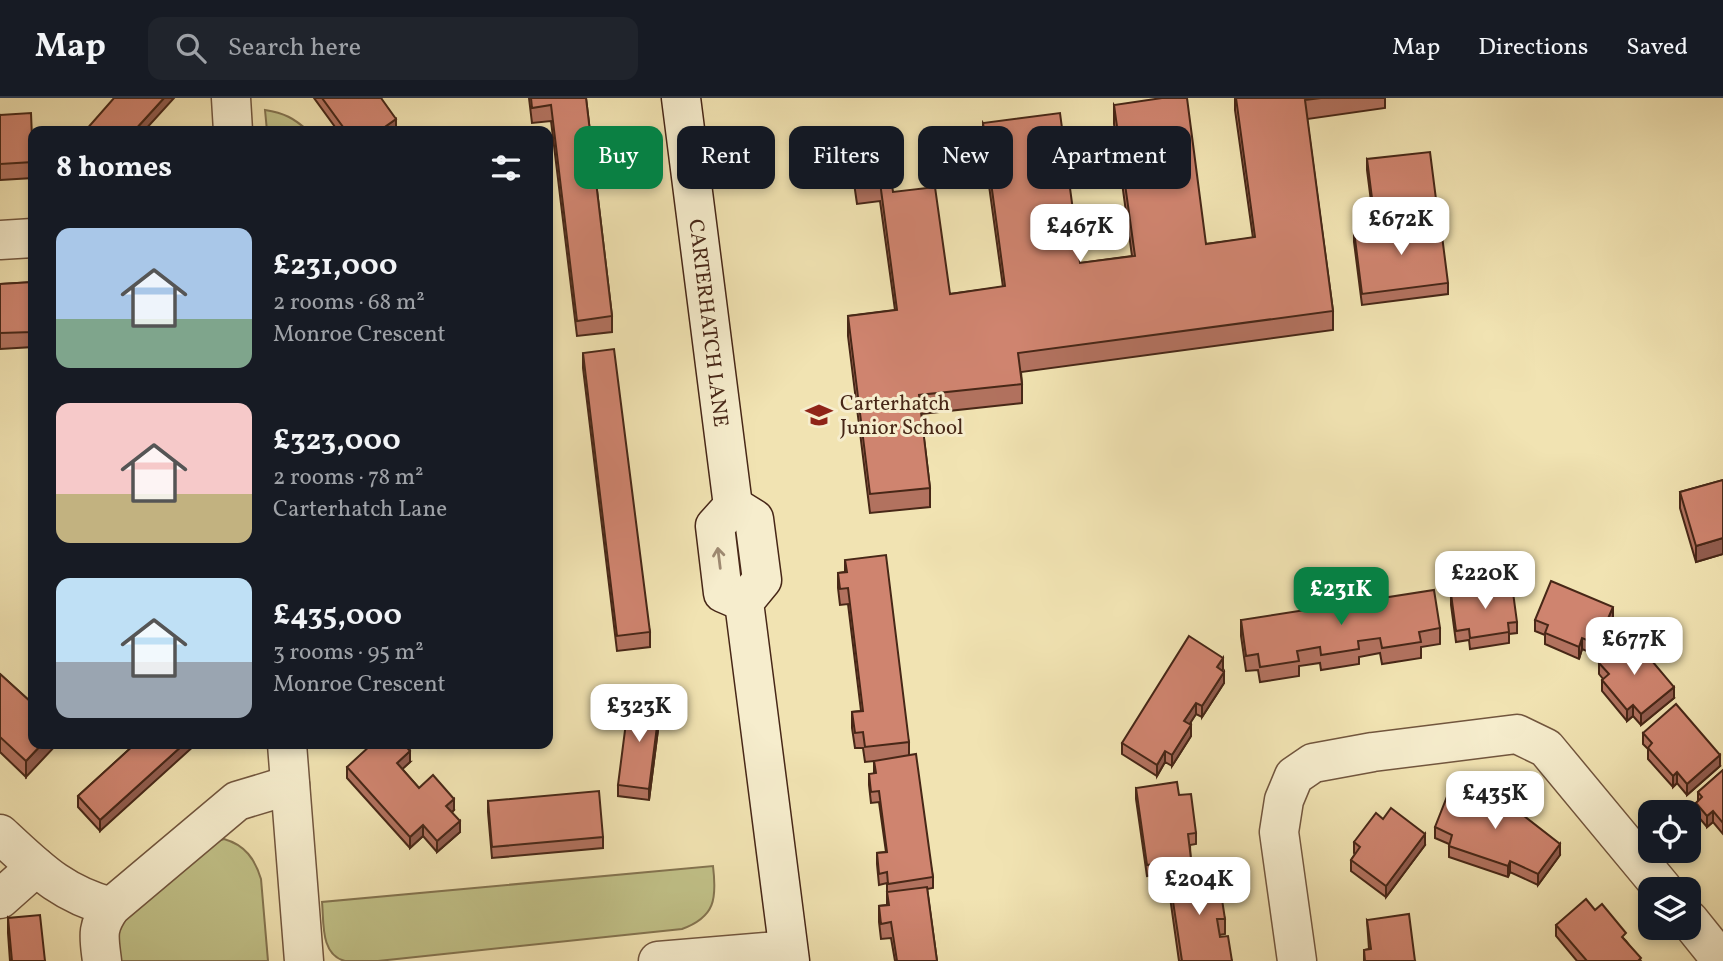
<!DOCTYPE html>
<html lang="en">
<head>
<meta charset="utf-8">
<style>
	body { margin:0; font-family:Vollkorn,serif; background:#20242c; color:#f1f3f6; height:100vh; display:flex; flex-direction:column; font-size:26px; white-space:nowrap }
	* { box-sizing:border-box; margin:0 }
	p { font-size:23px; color:#9ea1a6 }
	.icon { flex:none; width:38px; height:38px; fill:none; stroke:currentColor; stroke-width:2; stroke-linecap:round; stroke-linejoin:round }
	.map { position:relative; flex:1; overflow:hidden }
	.drawer { position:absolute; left:28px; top:28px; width:525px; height:623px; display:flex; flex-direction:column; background:#171b24; border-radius:14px; box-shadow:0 4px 10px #0003 }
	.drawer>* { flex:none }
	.hud { position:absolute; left:574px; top:28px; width:665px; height:63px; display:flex; gap:14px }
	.controls { position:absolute; left:1638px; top:702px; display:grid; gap:14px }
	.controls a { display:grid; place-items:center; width:63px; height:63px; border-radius:14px; background:#171b24; box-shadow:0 4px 10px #0003; font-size:35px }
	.price { position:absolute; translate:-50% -60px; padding:0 16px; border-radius:14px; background:#fff; color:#222; font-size:23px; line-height:46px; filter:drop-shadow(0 2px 4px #0008) }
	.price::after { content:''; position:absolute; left:50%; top:42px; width:21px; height:16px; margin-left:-10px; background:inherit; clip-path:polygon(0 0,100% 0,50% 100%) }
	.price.current { background:#0b8043; color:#fff }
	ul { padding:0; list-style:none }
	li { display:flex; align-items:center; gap:21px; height:175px; padding:0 28px }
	li span { display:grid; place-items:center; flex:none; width:196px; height:140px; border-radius:14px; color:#555 }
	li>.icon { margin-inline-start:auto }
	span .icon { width:84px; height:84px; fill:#fffc; stroke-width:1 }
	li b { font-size:30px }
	h2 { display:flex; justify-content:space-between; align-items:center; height:84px; padding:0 28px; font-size:30px }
	.tag { padding:0 24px; border-radius:14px; background:#171b24; box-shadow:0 4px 10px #0003; font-size:24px; line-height:63px }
	.tag.current { background:#0b8043; color:#fff }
	header { display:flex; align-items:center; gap:42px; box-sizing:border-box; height:98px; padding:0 35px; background:#171b24; border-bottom:2px solid #363941 }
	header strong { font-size:33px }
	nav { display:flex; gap:38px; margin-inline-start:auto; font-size:24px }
	.search { width:490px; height:63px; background:#20242c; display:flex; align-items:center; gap:18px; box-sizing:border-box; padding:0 24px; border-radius:14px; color:#9ea1a6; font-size:26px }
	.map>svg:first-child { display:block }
	.green { fill:#c1c188; stroke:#847450; stroke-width:2 }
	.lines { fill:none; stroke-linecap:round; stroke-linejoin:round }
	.street-casing { stroke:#72563e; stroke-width:41 }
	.secondary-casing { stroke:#472717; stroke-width:41 }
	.street { stroke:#f6edcd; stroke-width:38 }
	.secondary { stroke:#f6edcd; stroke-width:38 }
	.wall { fill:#b2725f; stroke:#472717; stroke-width:2 }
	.shaded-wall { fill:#915c4e; stroke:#472717; stroke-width:2 }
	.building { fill:#cf846f; stroke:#472717; stroke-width:2 }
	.oneway { stroke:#9e8a72 }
	.labels { text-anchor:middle; stroke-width:6; stroke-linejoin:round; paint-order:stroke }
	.street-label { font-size:21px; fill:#472717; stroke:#f6edcd }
	.poi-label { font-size:21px; fill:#472717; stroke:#f6edcd; text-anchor:start }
</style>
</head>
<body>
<header>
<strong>Map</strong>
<div class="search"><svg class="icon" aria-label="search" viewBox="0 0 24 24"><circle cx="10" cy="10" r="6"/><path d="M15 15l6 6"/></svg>Search here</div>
<nav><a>Map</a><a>Directions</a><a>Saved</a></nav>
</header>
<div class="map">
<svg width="1723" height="863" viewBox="0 0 1723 863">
	<rect width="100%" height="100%" fill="#f1e3b2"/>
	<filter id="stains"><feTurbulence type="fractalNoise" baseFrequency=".00286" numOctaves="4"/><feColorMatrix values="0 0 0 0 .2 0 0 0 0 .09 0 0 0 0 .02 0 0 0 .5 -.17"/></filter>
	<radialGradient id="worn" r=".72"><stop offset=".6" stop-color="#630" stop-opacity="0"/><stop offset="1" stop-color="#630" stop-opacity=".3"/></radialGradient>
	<g class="green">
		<path d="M265 12C284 15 294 20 308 33H267Z"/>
		<path d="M224 741C245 747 255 761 261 781L268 863H118V826L202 748Z"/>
		<path d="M713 768C717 801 715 819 682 831L378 863C368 863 355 863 345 863 320 857 324 823 322 804Z"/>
	</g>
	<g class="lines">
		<defs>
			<g id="street">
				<path d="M231 0 233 33"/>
				<path d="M0 142 33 140"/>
				<path d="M287 646 304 863"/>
				<path d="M0 736C38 771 60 795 111 809"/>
				<path d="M0 801 36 769"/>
				<path d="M1689 822 1722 863"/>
				<path d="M102 863C99 839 96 830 111 809L237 703 290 687"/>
				<path d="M658 863 788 852"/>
				<path d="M1297 863 1279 734 1284 702 1294 678 1313 665 1373 654 1517 636 1546 650 1663 791"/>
			</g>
			<g id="secondary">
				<path d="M681 0 733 408 715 428 723 495 744 504"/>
				<path d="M733 408 754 421 762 482 744 504 790 863"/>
			</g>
		</defs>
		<use href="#street" class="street-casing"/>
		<use href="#secondary" class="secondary-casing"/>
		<use href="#street" class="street"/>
		<use href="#secondary" class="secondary"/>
	</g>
	<g class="wall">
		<path d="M314 0H381L396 32 394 33H338Z"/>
		<path d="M529 0H586L612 218V234L577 238 551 23 532 25Z"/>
		<path d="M1235 0H1385V10L1307 21 1333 213V232L1021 274 1022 286V305L921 316 930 390V409L870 415 848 238V218L895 212 880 103 857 106 851 64V45L893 94 950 196 1003 189 983 44V25L1080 165 1132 158 1114 26V7L1206 146 1253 140 1235 12Z"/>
		<path d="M0 17 33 56V80L0 82Z"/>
		<path d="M1367 61 1437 109V120L1374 127 1367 72Z"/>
		<path d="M1354 133 1448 185V196L1362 207 1354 144Z"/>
		<path d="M33 184V249L0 251V186Z"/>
		<path d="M583 255 650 534V549L617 553 583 270Z"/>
		<path d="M1723 382V456L1696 464 1680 410V394Z"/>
		<path d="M845 462 909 644V657L933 779V790L927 791 937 863H895L891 840 881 841 879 824V808L887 807V785L879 787 877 766V755L886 754 879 704 871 705 869 687V676H874V663L865 664 863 650H855L852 630V614L861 613 848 506 840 507 838 490V475L845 474Z"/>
		<path d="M1451 496 1517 524V535L1509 536V545L1470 551 1469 542 1456 544 1451 507Z"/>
		<path d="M1613 521 1597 557 1582 551 1579 561 1545 546V537L1535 533V522Z"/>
		<path d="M1241 522 1440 530V546L1421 549V560L1382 566 1380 555 1359 559V566L1321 572 1320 565 1299 568V578L1260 584 1258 572 1246 573 1241 538Z"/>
		<path d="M1599 565 1674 600 1641 627 1633 618 1627 623 1602 593V582L1603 581 1599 576Z"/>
		<path d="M1223 571 1222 573 1224 585 1202 619 1196 616 1189 626 1191 638 1172 668 1165 664 1157 678 1122 656V645Z"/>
		<path d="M0 576 33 606 26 679 0 654Z"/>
		<path d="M660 616 649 702 618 698V687Z"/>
		<path d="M1643 635 1720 668 1687 697 1677 685 1673 689 1648 661V651L1643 646Z"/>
		<path d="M135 646 100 733 78 709V698Z"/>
		<path d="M410 664 402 671 419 690 454 712 452 714 460 734 437 754 423 738 410 750 347 680V669Z"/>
		<path d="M1723 672V736L1713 724 1707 729 1696 716V705L1698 703V694Z"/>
		<path d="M1136 690 1179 697 1196 735V746L1190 747 1191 772 1147 778 1136 701Z"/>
		<path d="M488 703 603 739V750L492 760 488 714Z"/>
		<path d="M1513 714 1560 757 1538 787 1510 774 1508 779 1449 759V746L1435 740V729Z"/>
		<path d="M1383 721 1425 747 1386 799 1351 773V762L1355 756 1354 755V744Z"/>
		<path d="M1169 777 1212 784 1225 821V836L1219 837 1232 863H1179L1169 792Z"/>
		<path d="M1595 812 1626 843 1641 863H1577L1556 838V827Z"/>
		<path d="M8 820 45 863H10L8 835Z"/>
		<path d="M1367 822 1415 863H1364V852L1369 851Z"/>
	</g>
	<g class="shaded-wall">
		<path d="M164 0H174L144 33H134Z"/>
		<path d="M396 21V32L394 33H379Z"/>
		<path d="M1723 440V456L1696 464V448Z"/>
		<path d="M1613 509V521L1597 557V546Z"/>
		<path d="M1582 540V551L1579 561V549Z"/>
		<path d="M1223 560V571L1217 580V569Z"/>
		<path d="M1224 574V585L1202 619V608Z"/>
		<path d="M1674 589V600L1641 627V616Z"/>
		<path d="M660 605V616L649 702V691Z"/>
		<path d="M1196 605V616L1184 635V623Z"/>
		<path d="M1633 607V618L1627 623V612Z"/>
		<path d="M1191 627V638L1172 668V657Z"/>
		<path d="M42 646H57L26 679V663Z"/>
		<path d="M184 646H196L100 733V722Z"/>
		<path d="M410 653V664L397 676V665Z"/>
		<path d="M1165 653V664L1157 678V667Z"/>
		<path d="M1720 657V668L1687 697V686Z"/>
		<path d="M1677 674V685L1673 689V678Z"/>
		<path d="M454 701V712L446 719V708Z"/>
		<path d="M1713 713V724L1707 729V718Z"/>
		<path d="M460 723V734L437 754V743Z"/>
		<path d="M423 727V738L410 750V739Z"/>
		<path d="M1425 736V747L1386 799V788Z"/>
		<path d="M1560 746V757L1538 787V776Z"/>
		<path d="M1510 763V774L1508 779V768Z"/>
	</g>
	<g class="building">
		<path d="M114 0H164L134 33H85Z"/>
		<path d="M322 0H381L396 21 379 33H346Z"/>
		<path d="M531 0H586L612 218 577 223 551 7 532 10Z"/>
		<path d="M1162 0H1187L1206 146 1255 139 1236 0H1321L1305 2 1333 213 1018 255 1022 286 919 297 930 390 870 396 848 218 897 212 880 84 857 87 851 45 885 40 893 94 935 89 950 196 1005 188 983 25 1060 15 1080 165 1135 158 1114 7Z"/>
		<path d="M31 15 33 64 0 66V17Z"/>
		<path d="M1430 54 1437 109 1374 116 1367 61Z"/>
		<path d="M1440 122 1448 185 1362 196 1354 133Z"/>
		<path d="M33 184V234L0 235V186Z"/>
		<path d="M614 251 650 534 617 538 583 255Z"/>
		<path d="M1723 382V440L1696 448 1680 394Z"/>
		<path d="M886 457 909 644 865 649 863 634 855 635 852 614 863 613 848 490 840 491 838 475 847 474 845 462Z"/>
		<path d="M1551 483 1613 509 1597 546 1582 540 1579 549 1545 535 1548 527 1535 522Z"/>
		<path d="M1512 487 1517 524 1508 525 1509 534 1470 540 1469 531 1456 533 1451 496Z"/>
		<path d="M1434 492 1440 530 1419 534 1421 544 1382 550 1380 540 1358 543 1359 551 1321 557 1320 549 1297 553 1299 563 1260 569 1258 556 1246 558 1241 522Z"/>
		<path d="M1189 538 1223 560 1217 569 1224 574 1202 608 1196 605 1184 623 1191 627 1172 657 1165 653 1157 667 1122 645Z"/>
		<path d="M1631 538 1674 589 1641 616 1633 607 1627 612 1602 582 1609 576 1599 565Z"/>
		<path d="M0 576 33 606V646H42L26 663 0 639Z"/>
		<path d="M629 601 660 605 649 691 618 687Z"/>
		<path d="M1676 606 1720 657 1687 686 1677 674 1673 678 1648 650 1652 645 1643 635Z"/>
		<path d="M135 646H184L100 722 78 698Z"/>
		<path d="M372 646H404L410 653 397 665 419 690 433 677 454 701 446 708 460 723 437 743 423 727 410 739 347 669Z"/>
		<path d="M916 656 933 779 888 786 887 774 879 776 877 755 887 754 879 693 871 694 869 676 876 675 874 663Z"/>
		<path d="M1723 672V725L1713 713 1707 718 1696 705 1702 699 1698 694Z"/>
		<path d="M1177 684 1179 697 1191 696 1196 735 1188 736 1191 761 1147 767 1136 690Z"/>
		<path d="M1450 691 1477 700 1480 692 1513 706 1511 713 1524 718 1560 746 1538 776 1510 763 1508 768 1449 748 1452 737 1435 729Z"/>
		<path d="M599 693 603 739 492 749 488 703Z"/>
		<path d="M1391 710 1425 736 1386 788 1351 762 1360 749 1354 744 1376 715 1383 721Z"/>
		<path d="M1210 770 1212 784 1219 782 1225 821H1217L1220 839 1228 838 1232 863H1182L1169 777Z"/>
		<path d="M927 789 937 863H897L891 824 881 826 879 808 889 807 887 794Z"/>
		<path d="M1586 801 1595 812 1602 806 1626 835 1622 839 1641 860 1638 863H1587L1556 827Z"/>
		<path d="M1409 816 1415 863H1365L1364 852 1371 851 1367 822Z"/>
		<path d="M40 817 45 863H12L8 820Z"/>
	</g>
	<defs><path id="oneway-shaft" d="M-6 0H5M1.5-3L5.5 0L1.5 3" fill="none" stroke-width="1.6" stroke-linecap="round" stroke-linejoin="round" transform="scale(1.75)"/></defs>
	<use class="oneway" href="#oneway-shaft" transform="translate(719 460) rotate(-97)"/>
	<defs>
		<symbol id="school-bare" viewBox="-9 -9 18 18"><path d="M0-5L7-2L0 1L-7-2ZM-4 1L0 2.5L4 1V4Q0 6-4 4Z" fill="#8f2418" stroke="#f6edcd" stroke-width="2.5" paint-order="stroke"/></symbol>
	</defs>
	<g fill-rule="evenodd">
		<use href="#school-bare" x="800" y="298" width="38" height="38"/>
	</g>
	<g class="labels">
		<g class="street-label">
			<text transform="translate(709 225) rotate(83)" y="7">CARTERHATCH LANE</text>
		</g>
		<g class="poi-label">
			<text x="840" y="312">Carterhatch<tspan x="840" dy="24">Junior School</tspan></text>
		</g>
	</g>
	<rect width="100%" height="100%" filter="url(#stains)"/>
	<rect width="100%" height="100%" fill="url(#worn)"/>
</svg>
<div class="controls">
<a><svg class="icon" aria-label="locate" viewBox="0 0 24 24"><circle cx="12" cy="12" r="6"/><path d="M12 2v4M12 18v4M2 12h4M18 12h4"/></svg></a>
<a><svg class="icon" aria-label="layers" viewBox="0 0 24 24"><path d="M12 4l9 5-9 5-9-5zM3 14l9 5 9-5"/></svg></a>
</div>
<b class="price" style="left:1401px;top:159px">£672K</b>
<b class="price" style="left:1080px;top:166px">£467K</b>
<b class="price" style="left:1485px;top:513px">£220K</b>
<b class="price current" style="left:1341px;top:529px">£231K</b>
<b class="price" style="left:1634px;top:579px">£677K</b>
<b class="price" style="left:639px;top:646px">£323K</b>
<b class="price" style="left:1495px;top:733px">£435K</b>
<b class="price" style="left:1199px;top:819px">£204K</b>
<div class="hud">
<a class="tag current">Buy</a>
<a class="tag">Rent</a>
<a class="tag">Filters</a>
<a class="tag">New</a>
<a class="tag">Apartment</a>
</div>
<section class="drawer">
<h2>8 homes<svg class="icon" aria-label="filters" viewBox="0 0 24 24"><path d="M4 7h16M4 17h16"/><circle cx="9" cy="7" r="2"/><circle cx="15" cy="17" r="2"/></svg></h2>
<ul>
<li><span style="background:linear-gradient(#a9c7e8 65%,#7fa58c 0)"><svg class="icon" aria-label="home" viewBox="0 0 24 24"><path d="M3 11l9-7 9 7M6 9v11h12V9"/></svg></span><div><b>£231,000</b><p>2 rooms · 68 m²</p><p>Monroe Crescent</p></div></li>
<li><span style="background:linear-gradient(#f6c9c9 65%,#c2b280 0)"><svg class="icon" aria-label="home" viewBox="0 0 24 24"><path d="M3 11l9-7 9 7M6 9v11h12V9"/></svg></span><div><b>£323,000</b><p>2 rooms · 78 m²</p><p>Carterhatch Lane</p></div></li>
<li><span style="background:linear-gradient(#bfe0f5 60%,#9aa5b1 0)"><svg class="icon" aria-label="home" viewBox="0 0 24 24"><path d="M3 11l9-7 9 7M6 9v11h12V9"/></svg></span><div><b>£435,000</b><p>3 rooms · 95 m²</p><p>Monroe Crescent</p></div></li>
</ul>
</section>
</div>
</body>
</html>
